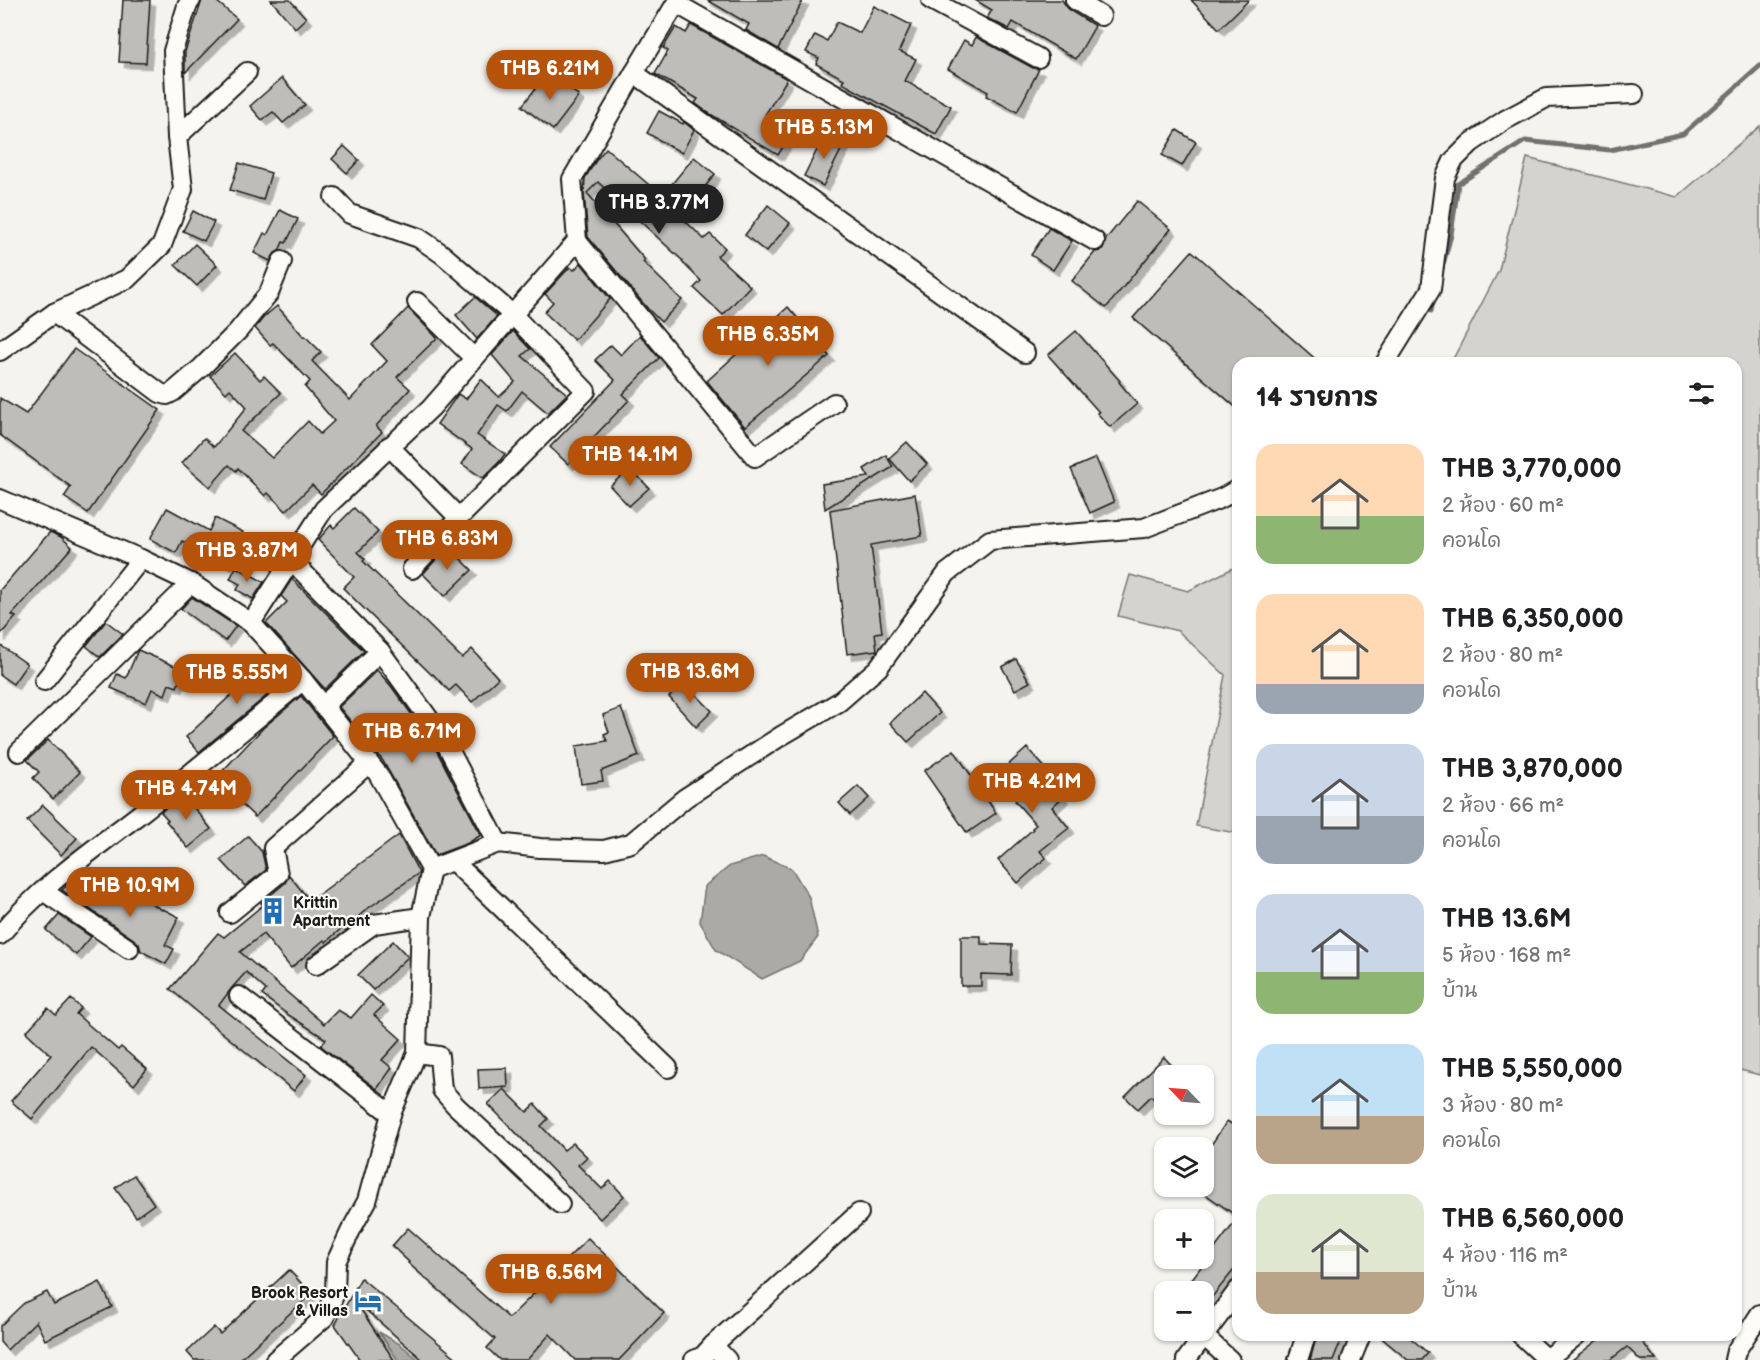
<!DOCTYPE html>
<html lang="th">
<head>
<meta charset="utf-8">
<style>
	body { margin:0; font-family:"Balsamiq Sans","Playpen Sans Thai",sans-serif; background:#f2f2f2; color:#202124; height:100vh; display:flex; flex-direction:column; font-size:22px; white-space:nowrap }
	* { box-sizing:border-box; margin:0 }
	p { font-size:20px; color:#757577 }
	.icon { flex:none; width:33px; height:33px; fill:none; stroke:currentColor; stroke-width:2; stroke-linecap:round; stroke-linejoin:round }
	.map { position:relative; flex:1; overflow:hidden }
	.panel { position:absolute; left:1232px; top:357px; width:510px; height:984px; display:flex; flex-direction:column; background:#fff; border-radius:18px; box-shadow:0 2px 4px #0004 }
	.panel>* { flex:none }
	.needle { width:39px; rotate:295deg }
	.tools { position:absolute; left:1154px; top:1065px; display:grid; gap:12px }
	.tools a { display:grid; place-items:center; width:60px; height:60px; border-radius:12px; background:#fff; box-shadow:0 2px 4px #0004; font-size:30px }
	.price { position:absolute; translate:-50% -51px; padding:0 14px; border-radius:21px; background:#b45309; color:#fff; font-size:20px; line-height:39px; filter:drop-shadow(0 2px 3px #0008) }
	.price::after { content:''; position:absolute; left:50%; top:36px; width:18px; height:14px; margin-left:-9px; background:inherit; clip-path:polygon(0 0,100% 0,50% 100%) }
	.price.active { background:#222; color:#fff }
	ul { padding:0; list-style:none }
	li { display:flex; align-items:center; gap:18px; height:150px; padding:0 24px }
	li span { display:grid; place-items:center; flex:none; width:168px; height:120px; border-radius:18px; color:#555 }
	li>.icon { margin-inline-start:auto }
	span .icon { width:72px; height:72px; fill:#fffc; stroke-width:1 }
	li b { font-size:26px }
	h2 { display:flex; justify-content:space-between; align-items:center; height:72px; padding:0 24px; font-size:26px }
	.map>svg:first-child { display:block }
	.green { fill:#d4d3cf; stroke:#787876; stroke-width:1.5 }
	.water { fill:#abaaa6; stroke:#72716f; stroke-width:1.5 }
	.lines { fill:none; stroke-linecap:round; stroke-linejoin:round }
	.stream { stroke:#72716f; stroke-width:5 }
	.building { fill:#bebdba; stroke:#1c1c1c; stroke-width:1.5; filter:url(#shadow) }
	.minor-casing { stroke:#1c1c1c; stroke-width:22 }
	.minor { stroke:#fdfcf7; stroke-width:18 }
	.labels { text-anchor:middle; stroke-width:4.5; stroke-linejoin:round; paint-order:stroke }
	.poi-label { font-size:16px; font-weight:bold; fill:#1c1c1c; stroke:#fdfcf7; text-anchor:start }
</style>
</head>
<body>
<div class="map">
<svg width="1760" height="1360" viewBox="0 0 1760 1360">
	<defs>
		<filter id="shadow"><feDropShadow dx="5.5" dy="5.5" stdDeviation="0" flood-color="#0004"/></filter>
	</defs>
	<rect width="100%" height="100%" fill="#f4f3ee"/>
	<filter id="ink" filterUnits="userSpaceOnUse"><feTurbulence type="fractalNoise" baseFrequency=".0167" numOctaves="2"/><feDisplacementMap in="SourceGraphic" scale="12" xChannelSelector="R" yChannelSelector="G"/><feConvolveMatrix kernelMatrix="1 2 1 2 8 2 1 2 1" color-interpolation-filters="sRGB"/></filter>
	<g filter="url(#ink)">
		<g class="green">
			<path d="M1760 126V1075L1736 1069V363H1451L1499 270 1527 158 1677 197Z"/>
			<path d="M1237 566V833L1196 826 1225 675 1178 631 1118 616 1130 575 1188 591Z"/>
		</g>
		<g class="water">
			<path d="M763 856 792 869 809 897 818 937 800 961 762 979 716 950 700 922 705 886 730 866Z"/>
			<path d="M379 1332 400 1344 419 1360H398Z"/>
		</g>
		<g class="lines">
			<g class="stream">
				<path d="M1442 268 1451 235 1458 184 1525 141 1610 150 1683 134 1760 66"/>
				<path d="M1431 311 1434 298"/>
			</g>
		</g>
		<g class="building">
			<path d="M123 0H150L146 63 119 62Z"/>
			<path d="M202 0H215L237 19 185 73V52Z"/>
			<path d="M271 0H290L306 18 295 28Z"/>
			<path d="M707 0H803L778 49 746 30 749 24Z"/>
			<path d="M975 0H1062L1069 10 1095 26 1076 59 1013 22 1009 29 987 18 992 10Z"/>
			<path d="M1191 0H1249L1219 29Z"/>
			<path d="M874 6 911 25 899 51 916 59 905 81 951 106 936 134 842 83 844 79 816 64 819 58 806 52 815 35 827 41 837 22 860 33Z"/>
			<path d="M691 25 787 79 765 115 792 132 778 155 707 112 695 103 698 99 655 74 668 51 663 48 676 27 686 33Z"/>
			<path d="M976 37 1033 68 1039 69 1017 112 986 96 988 92 948 69 964 40 972 45Z"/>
			<path d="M548 72 579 96 553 130 522 106Z"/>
			<path d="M282 78 305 105 283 123 273 112 262 120 250 106Z"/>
			<path d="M659 111 683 124 684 122 694 130 682 153 647 133Z"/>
			<path d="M1177 130 1196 142 1182 166 1162 155Z"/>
			<path d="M825 134 844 144 823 186 804 176Z"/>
			<path d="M344 146 359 160 347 173 332 159Z"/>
			<path d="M606 148 662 196 694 157 715 174 681 217 704 239 710 234 725 248 717 256 750 286 723 315 694 288 701 281 682 262 683 261 598 182 587 193 645 260 643 262 682 300 661 322 648 309 588 237 584 193 585 178 597 159Z"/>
			<path d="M239 163 271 173 263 200 230 190Z"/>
			<path d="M1137 201 1171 229 1106 308 1072 281 1095 252 1100 251 1104 247 1106 239Z"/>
			<path d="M768 205 790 223 766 252 745 235Z"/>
			<path d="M280 210 298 219 286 243 283 242 279 251 275 253 270 261 254 253 264 233 267 235Z"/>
			<path d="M193 211 214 222 204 241 183 231Z"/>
			<path d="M1049 228 1072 241 1053 270 1031 255Z"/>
			<path d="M195 244 217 265 197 286 175 265Z"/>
			<path d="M1192 251 1320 363H1238V409L1133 318Z"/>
			<path d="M581 263 610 299 574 340 544 312 553 302 545 294 570 267 574 270Z"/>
			<path d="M475 297 497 316 477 339 456 315Z"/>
			<path d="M277 306 304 337 305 336 321 352 312 361 350 400 387 361 372 345 408 308 437 338 397 377 410 389 376 426 382 432 321 494 312 485 286 511 268 493 265 496 238 468 236 471 229 465 210 487 182 463 204 438 214 447 247 407 230 389 226 393 210 376 235 353 260 380 264 376 281 393 241 431 272 458 308 421 320 434 334 421 305 387 310 381 273 343 270 345 255 328 264 317Z"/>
			<path d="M788 307 829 356 745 427 707 381Z"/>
			<path d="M513 331 530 349 522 356 567 394 548 413 522 391 507 411 498 405 477 435 505 454 499 462 483 478 462 464 472 449 437 424 458 394 466 399 481 379 499 397 515 382 492 355Z"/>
			<path d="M1076 331 1120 381 1119 382 1137 404 1110 427 1097 413 1099 412 1048 355Z"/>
			<path d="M640 335 659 358 623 394 629 400 568 464 550 447 615 380 595 360 611 345 621 355Z"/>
			<path d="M74 349 160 410 88 513 64 497 71 487 0 435V398L26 414Z"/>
			<path d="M907 442 927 464 909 481 889 458Z"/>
			<path d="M886 455 893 467 825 509 822 484 869 477 864 469Z"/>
			<path d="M1096 458 1114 502 1090 513 1071 469Z"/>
			<path d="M630 468 649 488 629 506 610 486Z"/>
			<path d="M915 494 922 536 871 545 882 632 875 633 877 650 847 654 830 510Z"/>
			<path d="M167 508 209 531 215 518 243 532 227 564 182 541 176 553 150 539Z"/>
			<path d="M354 508 378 532 358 552 365 559 363 561 462 658 472 649 498 678 472 702 456 685 449 691 433 674 432 675 343 588 354 577 318 540 331 525 334 528Z"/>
			<path d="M50 532 61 537 72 547 12 615 16 617 0 635V590Z"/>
			<path d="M448 546 472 570 445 596 423 574Z"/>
			<path d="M236 567 264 582 253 599 237 590 240 584 230 579Z"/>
			<path d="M292 579 364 651 325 689 266 623 287 602 281 596Z"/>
			<path d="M192 597 236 626 225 641 181 609Z"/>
			<path d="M106 621 123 634 100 657 86 646Z"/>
			<path d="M0 645 27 664 13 684 0 675Z"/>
			<path d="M138 650 184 670 177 687 169 684 165 695 152 689 146 703 111 688 117 674 126 678Z"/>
			<path d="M1016 659 1030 682 1015 690 1002 667Z"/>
			<path d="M269 660 287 679 199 752 186 737Z"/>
			<path d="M377 670 391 686 433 744 481 835 468 843 436 855 383 761 339 707Z"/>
			<path d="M684 682 712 711 696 727 669 697Z"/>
			<path d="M922 693 940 713 908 742 890 723Z"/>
			<path d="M301 696 333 736 255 817 215 779 263 728Z"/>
			<path d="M621 708 639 756 601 771 603 781 581 784 576 746 607 741 604 734 609 732 603 715Z"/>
			<path d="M48 740 80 772 53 799 33 778 39 772 27 760Z"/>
			<path d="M1027 748 1047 770 1042 774 1063 797 1052 807 1069 828 1040 851 1046 858 1018 883 998 860 1033 829 1032 828 1036 825 1015 801 1019 797 998 774Z"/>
			<path d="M954 750 996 813 967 833 924 771Z"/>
			<path d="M858 786 869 798 850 815 839 803Z"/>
			<path d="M183 794 211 829 188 848 166 821 168 820 161 812Z"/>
			<path d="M43 805 77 838 61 855 27 821Z"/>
			<path d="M399 835 419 873 367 909 352 922 351 920 326 942 324 940 291 968 263 934 240 952 324 1024 338 1010 351 1018 371 995 383 1006 374 1015 401 1039 382 1060 392 1068 377 1089 321 1046 326 1039 287 1014 262 995 266 990 246 972 231 989 219 1005 306 1075 294 1091 194 1010V1009L170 989 218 933 224 937 263 905 261 903 285 883 289 875 310 901Z"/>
			<path d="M248 836 262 852 266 870 245 886 221 860Z"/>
			<path d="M75 878 123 902 131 890 162 910 163 909 179 917 165 945 174 949 166 964 141 951 139 944 135 940 62 890Z"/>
			<path d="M59 915 91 937 76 955 46 930Z"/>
			<path d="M961 936H981V944L1012 945 1011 975 981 974V986H961Z"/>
			<path d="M393 941 408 957 373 990 358 975Z"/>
			<path d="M71 999 81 1008 76 1014 118 1050 121 1047 147 1069 134 1085 91 1047 32 1119 11 1101 51 1055 26 1032 48 1008 56 1015Z"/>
			<path d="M1164 1057 1181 1076H1164V1109L1151 1096 1138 1109 1125 1097Z"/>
			<path d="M507 1068 508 1087 479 1089 478 1069Z"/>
			<path d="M504 1089 527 1112 535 1104 548 1119 541 1126 564 1150 573 1143 587 1157 578 1165 602 1189 610 1181 624 1196 600 1219 488 1104Z"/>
			<path d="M1227 1121 1238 1128V1217L1198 1189 1200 1186H1203V1157Z"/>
			<path d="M134 1175 154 1204 136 1217 115 1188Z"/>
			<path d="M1238 1218V1265L1203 1308V1292H1182Z"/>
			<path d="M408 1228 509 1318 564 1264 563 1263 588 1238 664 1313 619 1360H575L550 1334 527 1360H500L487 1348 495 1339 408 1263 409 1262 392 1246Z"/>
			<path d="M289 1270 311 1294 239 1360H194L187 1352 214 1327 220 1334Z"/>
			<path d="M361 1278 459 1360H423L359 1304 358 1305 394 1360H360L335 1325Z"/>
			<path d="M100 1282 112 1307 45 1340 36 1321 7 1350 0 1342V1326L24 1303 47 1292 54 1305Z"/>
			<path d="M1317 1335H1343L1333 1360H1310Z"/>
			<path d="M1378 1335H1407L1428 1353 1422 1360H1408Z"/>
			<path d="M1604 1335H1642L1639 1337 1656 1360H1640L1627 1347 1610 1360H1572Z"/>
		</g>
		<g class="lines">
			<defs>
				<g id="minor">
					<path d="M931 0 1038 58"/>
					<path d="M1075 0 1101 16"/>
					<path d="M677 4 1095 241"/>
					<path d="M634 73 1025 353"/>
					<path d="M177 137 247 72"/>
					<path d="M334 197 350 214 419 238 442 254 512 314 586 391 459 518 412 569"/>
					<path d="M577 241 755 457 834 403"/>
					<path d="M417 302 474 358"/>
					<path d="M54 313 160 393 167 395 173 392 201 368 238 331 269 293 282 261"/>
					<path d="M0 351 54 313 127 279 162 245 183 189 177 137 173 51 187 6 191 0"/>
					<path d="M1385 363 1431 289 1445 178 1453 161 1471 143 1505 120 1546 98 1634 94"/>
					<path d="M389 446 459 518"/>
					<path d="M0 499 141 559 191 583 251 623 303 680 378 774 431 869 421 917 417 1053 391 1114 367 1201 351 1230 336 1262 335 1293 325 1317 275 1360"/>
					<path d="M290 559 380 651 443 738 498 843"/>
					<path d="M251 623 324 509 431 408 577 241 572 179 634 73 678 0"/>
					<path d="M44 681 141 559"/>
					<path d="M323 707 380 651"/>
					<path d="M19 752 191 583"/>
					<path d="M453 861 668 1068"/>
					<path d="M431 869 498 843 540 848 604 850 631 843 685 798 781 736 839 702 878 668 947 573 990 540 1144 528 1222 498 1238 489"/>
					<path d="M43 891 129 949"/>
					<path d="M230 913 278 874 273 848 369 763"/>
					<path d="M0 935C39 887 92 851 141 813 196 770 249 725 303 680"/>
					<path d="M316 965 374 924 421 917"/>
					<path d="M239 996 391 1114"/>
					<path d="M417 1053 439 1056 442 1090 455 1105 560 1204"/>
					<path d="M1521 1335 1547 1359 1577 1335"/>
					<path d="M1204 1336 1230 1360"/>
					<path d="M713 1345 727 1360"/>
					<path d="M694 1360 703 1356 713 1345 859 1213"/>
					<path d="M1186 1360 1238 1290"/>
					<path d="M1298 1360 1306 1335"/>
					<path d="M1351 1360 1361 1335"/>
					<path d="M1734 1360 1736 1351 1760 1314"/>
				</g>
			</defs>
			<use href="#minor" class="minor-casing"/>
			<use href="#minor" class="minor"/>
		</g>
	</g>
	<defs>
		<symbol id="building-bare" viewBox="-9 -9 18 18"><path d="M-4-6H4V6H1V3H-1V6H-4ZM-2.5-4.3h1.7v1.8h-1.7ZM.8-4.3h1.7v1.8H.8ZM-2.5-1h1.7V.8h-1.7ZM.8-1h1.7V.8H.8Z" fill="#1f6fb2" stroke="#fdfcf7" stroke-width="2.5" paint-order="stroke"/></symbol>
		<symbol id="hotel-bare" viewBox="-9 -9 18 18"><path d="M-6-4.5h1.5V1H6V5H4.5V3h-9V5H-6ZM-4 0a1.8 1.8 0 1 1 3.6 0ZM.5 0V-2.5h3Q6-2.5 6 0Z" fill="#1f6fb2" stroke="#fdfcf7" stroke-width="2.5" paint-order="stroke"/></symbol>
	</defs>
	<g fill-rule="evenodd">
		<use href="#building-bare" x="254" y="892" width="38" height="38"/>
		<use href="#hotel-bare" x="349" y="1282" width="38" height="38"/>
	</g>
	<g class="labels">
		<g class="poi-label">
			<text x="293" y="908">Krittin<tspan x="293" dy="18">Apartment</tspan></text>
			<text x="348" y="1298" text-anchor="end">Brook Resort<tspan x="348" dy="18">&amp; Villas</tspan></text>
		</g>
	</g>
</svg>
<div class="tools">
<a><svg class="needle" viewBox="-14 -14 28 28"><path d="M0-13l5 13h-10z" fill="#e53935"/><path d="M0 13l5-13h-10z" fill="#757577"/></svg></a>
<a><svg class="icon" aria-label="layers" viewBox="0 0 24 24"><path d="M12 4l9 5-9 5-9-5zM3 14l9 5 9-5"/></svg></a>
<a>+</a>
<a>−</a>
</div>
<b class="price" style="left:550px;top:101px">THB 6.21M</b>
<b class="price" style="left:824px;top:160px">THB 5.13M</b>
<b class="price active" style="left:659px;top:235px">THB 3.77M</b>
<b class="price" style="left:768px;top:367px">THB 6.35M</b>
<b class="price" style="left:630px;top:487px">THB 14.1M</b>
<b class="price" style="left:447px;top:571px">THB 6.83M</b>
<b class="price" style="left:247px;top:583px">THB 3.87M</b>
<b class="price" style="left:690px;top:704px">THB 13.6M</b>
<b class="price" style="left:237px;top:705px">THB 5.55M</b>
<b class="price" style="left:412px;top:764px">THB 6.71M</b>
<b class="price" style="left:1032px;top:814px">THB 4.21M</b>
<b class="price" style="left:186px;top:821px">THB 4.74M</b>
<b class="price" style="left:130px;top:918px">THB 10.9M</b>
<b class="price" style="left:551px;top:1305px">THB 6.56M</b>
<section class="panel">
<h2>14 รายการ<svg class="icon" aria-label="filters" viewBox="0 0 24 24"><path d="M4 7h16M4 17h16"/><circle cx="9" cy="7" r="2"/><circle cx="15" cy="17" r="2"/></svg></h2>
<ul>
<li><span style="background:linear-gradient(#ffd9b3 60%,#8fb573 0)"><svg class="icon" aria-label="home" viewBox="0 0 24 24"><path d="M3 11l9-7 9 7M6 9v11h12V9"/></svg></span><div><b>THB 3,770,000</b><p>2 ห้อง · 60 m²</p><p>คอนโด</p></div></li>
<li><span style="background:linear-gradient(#ffd9b3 75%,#9aa5b1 0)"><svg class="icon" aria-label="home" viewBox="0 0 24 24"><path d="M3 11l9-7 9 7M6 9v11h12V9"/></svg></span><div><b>THB 6,350,000</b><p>2 ห้อง · 80 m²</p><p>คอนโด</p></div></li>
<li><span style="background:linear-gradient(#c9d6e8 60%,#9aa5b1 0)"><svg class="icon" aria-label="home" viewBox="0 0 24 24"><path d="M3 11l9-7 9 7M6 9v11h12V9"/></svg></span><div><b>THB 3,870,000</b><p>2 ห้อง · 66 m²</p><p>คอนโด</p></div></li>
<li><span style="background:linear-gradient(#c9d6e8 65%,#8fb573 0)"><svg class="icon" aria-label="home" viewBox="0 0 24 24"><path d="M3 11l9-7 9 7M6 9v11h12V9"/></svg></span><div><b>THB 13.6M</b><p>5 ห้อง · 168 m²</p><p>บ้าน</p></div></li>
<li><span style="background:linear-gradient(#bfe0f5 60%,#b9a48a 0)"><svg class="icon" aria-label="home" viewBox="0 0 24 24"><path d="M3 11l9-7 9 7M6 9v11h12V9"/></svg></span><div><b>THB 5,550,000</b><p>3 ห้อง · 80 m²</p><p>คอนโด</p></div></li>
<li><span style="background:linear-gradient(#dfe7d0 65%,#b9a48a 0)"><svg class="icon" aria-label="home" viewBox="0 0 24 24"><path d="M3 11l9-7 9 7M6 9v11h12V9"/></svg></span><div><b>THB 6,560,000</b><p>4 ห้อง · 116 m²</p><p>บ้าน</p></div></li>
</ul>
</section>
</div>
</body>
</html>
